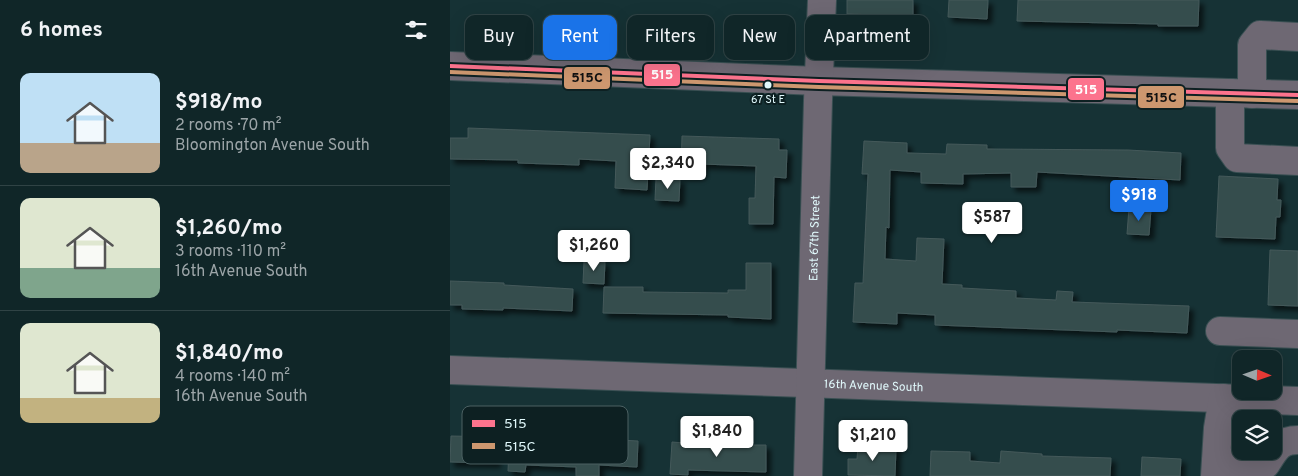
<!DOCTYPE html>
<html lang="en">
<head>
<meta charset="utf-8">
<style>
	body { margin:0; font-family:Overpass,sans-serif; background:#1e3234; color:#f1f3f6; height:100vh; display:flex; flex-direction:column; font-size:19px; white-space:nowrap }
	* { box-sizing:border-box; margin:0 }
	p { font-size:16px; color:#9ca5a8 }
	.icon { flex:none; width:28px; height:28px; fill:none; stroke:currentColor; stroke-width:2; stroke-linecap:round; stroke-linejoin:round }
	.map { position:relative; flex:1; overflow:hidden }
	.drawer { display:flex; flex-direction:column; background:#102628; width:450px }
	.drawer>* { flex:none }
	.top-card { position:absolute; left:15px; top:15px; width:475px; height:45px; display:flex; gap:10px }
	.needle { width:32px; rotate:92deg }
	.controls { position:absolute; left:782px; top:350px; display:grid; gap:10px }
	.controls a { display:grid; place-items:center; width:50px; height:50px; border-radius:10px; background:#102628; box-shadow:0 5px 20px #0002,0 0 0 1px #304345; font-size:25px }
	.price { position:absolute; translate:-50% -42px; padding:0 11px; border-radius:5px; background:#fff; color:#222; font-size:16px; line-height:32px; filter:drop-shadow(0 1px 2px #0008) }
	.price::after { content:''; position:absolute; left:50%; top:30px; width:15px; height:11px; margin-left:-8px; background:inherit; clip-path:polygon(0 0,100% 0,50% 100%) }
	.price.on { background:#1a73e8; color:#fff }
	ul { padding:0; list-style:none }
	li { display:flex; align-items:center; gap:15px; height:125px; padding:0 20px }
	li+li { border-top:1px solid #304345 }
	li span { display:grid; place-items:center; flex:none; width:140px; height:100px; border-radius:10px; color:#555 }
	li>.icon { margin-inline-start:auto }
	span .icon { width:60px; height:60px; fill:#fffc; stroke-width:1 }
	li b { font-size:21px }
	h2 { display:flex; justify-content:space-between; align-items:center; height:60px; padding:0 20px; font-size:21px }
	.chip { padding:0 18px; border-radius:10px; background:#102628; box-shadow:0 5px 20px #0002,0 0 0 1px #304345; font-size:18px; line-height:45px }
	.chip.on { background:#1a73e8; color:#fff }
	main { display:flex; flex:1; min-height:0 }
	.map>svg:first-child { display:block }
	.building { fill:#364d4d; stroke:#44595a; filter:url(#shadow) }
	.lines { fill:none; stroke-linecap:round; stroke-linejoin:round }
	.minor-casing { stroke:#394f52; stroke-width:30 }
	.minor { stroke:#6e6873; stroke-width:28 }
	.bus-1-casing { stroke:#0d2022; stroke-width:8 }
	.bus-2-casing { stroke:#0d2022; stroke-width:8 }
	.bus-1 { stroke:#fc738d; stroke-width:4 }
	.bus-2 { stroke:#cd976f; stroke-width:4 }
	.bus-dot { fill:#e0f8fb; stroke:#0d2022; stroke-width:2 }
	.labels { text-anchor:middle; stroke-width:4; stroke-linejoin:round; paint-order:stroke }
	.bus-label { font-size:11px; fill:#e0f8fb; stroke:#0d2022 }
	.street-label { font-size:12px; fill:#e0f8fb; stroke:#0d2022 }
	.key { fill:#0d2022; stroke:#4c6163; stroke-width:1 }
	.key-label { font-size:14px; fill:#e0f8fb }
	.line-badge { stroke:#0d2022; stroke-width:2 }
	.badge-label { font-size:14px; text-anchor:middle; font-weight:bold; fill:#fff }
	.pale-badge-label { font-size:14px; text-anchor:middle; font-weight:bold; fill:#111 }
</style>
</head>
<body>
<main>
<section class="drawer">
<h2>6 homes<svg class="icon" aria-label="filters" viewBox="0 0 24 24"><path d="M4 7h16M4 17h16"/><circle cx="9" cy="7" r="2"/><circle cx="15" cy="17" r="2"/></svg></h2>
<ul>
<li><span style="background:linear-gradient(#bfe0f5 70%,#b9a48a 0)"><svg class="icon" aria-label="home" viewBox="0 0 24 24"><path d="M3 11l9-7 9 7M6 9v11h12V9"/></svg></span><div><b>$918/mo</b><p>2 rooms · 70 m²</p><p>Bloomington Avenue South</p></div></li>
<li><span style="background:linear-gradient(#dfe7d0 70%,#7fa58c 0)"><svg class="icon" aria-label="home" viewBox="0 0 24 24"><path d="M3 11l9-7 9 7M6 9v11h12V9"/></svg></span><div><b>$1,260/mo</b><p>3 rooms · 110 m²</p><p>16th Avenue South</p></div></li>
<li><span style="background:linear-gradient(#dfe7d0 75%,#c2b280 0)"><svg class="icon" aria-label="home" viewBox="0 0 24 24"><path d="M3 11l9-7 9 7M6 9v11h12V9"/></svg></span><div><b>$1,840/mo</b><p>4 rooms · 140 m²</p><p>16th Avenue South</p></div></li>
</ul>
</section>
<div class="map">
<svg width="848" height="476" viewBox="0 0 848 476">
	<defs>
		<filter id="shadow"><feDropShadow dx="4.5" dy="4.5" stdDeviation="2.5" flood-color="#0009"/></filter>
	</defs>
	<rect width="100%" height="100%" fill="#163235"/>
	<g class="building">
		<path d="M397 0H463V16L397 14Z"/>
		<path d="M499 0H538L537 19 498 17Z"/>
		<path d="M568 0H749L748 26H708V24L567 21Z"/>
		<path d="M18 128 200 135 197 190 165 188 166 161 129 159V165L68 163V160L0 159V138H18Z"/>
		<path d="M232 136 329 139V150H337L336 178 324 177 323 224H299V198H305L306 166 252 164V173L231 172Z"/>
		<path d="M414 141 457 143V153L496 154 497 144 537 145V149L678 150 731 153 730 180 587 172 586 187H561V173L513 174V184L471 183V172L440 170 439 228 436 227 435 259 466 261 467 238 494 239 492 284 512 285V288L566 291V298L606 300 607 291 623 292 622 302 739 306 737 333 667 330V332L485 325V315L447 313V324L403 322 405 283H413L418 174H412Z"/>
		<path d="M769 176 828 179 827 200H831L830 217H826L825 239 766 237Z"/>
		<path d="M206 179H230L229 201 205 200Z"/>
		<path d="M679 208 701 209 699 235 677 234Z"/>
		<path d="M820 250 848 251V306L818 305Z"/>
		<path d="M134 261 155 262 154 284 133 283Z"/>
		<path d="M296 263H321V319L278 317V315L153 313 154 287H193V292L278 293V290H296Z"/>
		<path d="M0 281 54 283V285L123 289 122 311 53 308V310L12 309V305H0Z"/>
		<path d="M1 436 47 437 46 463 0 462Z"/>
		<path d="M149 439 188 441 187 467 149 465V476H126V467L76 465 75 472 58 471 59 448 80 449 81 441 148 443Z"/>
		<path d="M222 442 259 445H316V472L238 470V475L220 474Z"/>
		<path d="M408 446 446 448 445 476 398 475V459H407Z"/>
		<path d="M481 451 520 452V461L550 463 551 451 592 454V456L661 458 660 476H480Z"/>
		<path d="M692 457 731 459 730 476H691Z"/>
	</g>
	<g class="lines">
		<defs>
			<g id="minor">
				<path d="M0 66 369 81 848 95"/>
				<path d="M780 93V148L787 158 848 161"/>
				<path d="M802 94V45L810 35 848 37"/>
				<path d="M770 331 848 334"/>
				<path id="s1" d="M0 370 848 401"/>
				<path d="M766 462 816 464C825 450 829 440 848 440"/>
				<path id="s2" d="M358 476 368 100 372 0"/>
				<path d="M765 476 768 428 773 398"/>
			</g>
		</defs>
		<use href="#minor" class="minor-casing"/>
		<use href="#minor" class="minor"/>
		<defs>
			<path id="bus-1" d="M0 66 369 81 848 95"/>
			<path id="bus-2" d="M0 72 369 87 848 101"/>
		</defs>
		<use href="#bus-1" class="bus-1-casing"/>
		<use href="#bus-2" class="bus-2-casing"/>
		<use href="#bus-1" class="bus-1"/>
		<use href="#bus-2" class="bus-2"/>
	</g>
	<circle class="bus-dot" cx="318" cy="85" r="4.5"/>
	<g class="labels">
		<g class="bus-label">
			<text x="318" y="103">67 St E</text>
		</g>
		<g class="street-label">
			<text dy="4" stroke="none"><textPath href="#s2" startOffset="238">East 67th Street</textPath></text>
			<text dy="4" stroke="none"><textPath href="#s1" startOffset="424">16th Avenue South</textPath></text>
		</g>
	</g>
	<rect x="12" y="406" width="166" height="58" rx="8" class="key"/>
	<rect x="22" y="420" width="23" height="7" fill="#fc738d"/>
	<rect x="22" y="443" width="23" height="6" fill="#cd976f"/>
	<g class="key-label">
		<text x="54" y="428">515</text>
		<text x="54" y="451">515C</text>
	</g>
	<g class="line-badge">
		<rect x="193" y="63" width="38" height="24" rx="5" fill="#fc738d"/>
		<rect x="113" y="66" width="48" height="24" rx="5" fill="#cd976f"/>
		<rect x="617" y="77" width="38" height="24" rx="5" fill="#fc738d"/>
		<rect x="687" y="85" width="48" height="24" rx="5" fill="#cd976f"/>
	</g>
	<g class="badge-label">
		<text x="212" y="79">515</text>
		<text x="636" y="94">515</text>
	</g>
	<g class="pale-badge-label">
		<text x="137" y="82">515C</text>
		<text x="711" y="102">515C</text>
	</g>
</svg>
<div class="controls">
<a><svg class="needle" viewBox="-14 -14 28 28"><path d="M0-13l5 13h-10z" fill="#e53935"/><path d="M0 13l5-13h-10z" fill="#9ca5a8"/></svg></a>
<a><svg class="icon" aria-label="layers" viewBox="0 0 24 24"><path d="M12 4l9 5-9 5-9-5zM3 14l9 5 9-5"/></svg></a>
</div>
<b class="price" style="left:218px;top:190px">$2,340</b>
<b class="price on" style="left:689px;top:222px">$918</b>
<b class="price" style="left:542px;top:244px">$587</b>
<b class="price" style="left:144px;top:272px">$1,260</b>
<b class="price" style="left:267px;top:458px">$1,840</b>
<b class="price" style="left:423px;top:462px">$1,210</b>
<div class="top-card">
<a class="chip">Buy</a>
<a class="chip on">Rent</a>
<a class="chip">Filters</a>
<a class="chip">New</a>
<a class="chip">Apartment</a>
</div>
</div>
</main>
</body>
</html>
